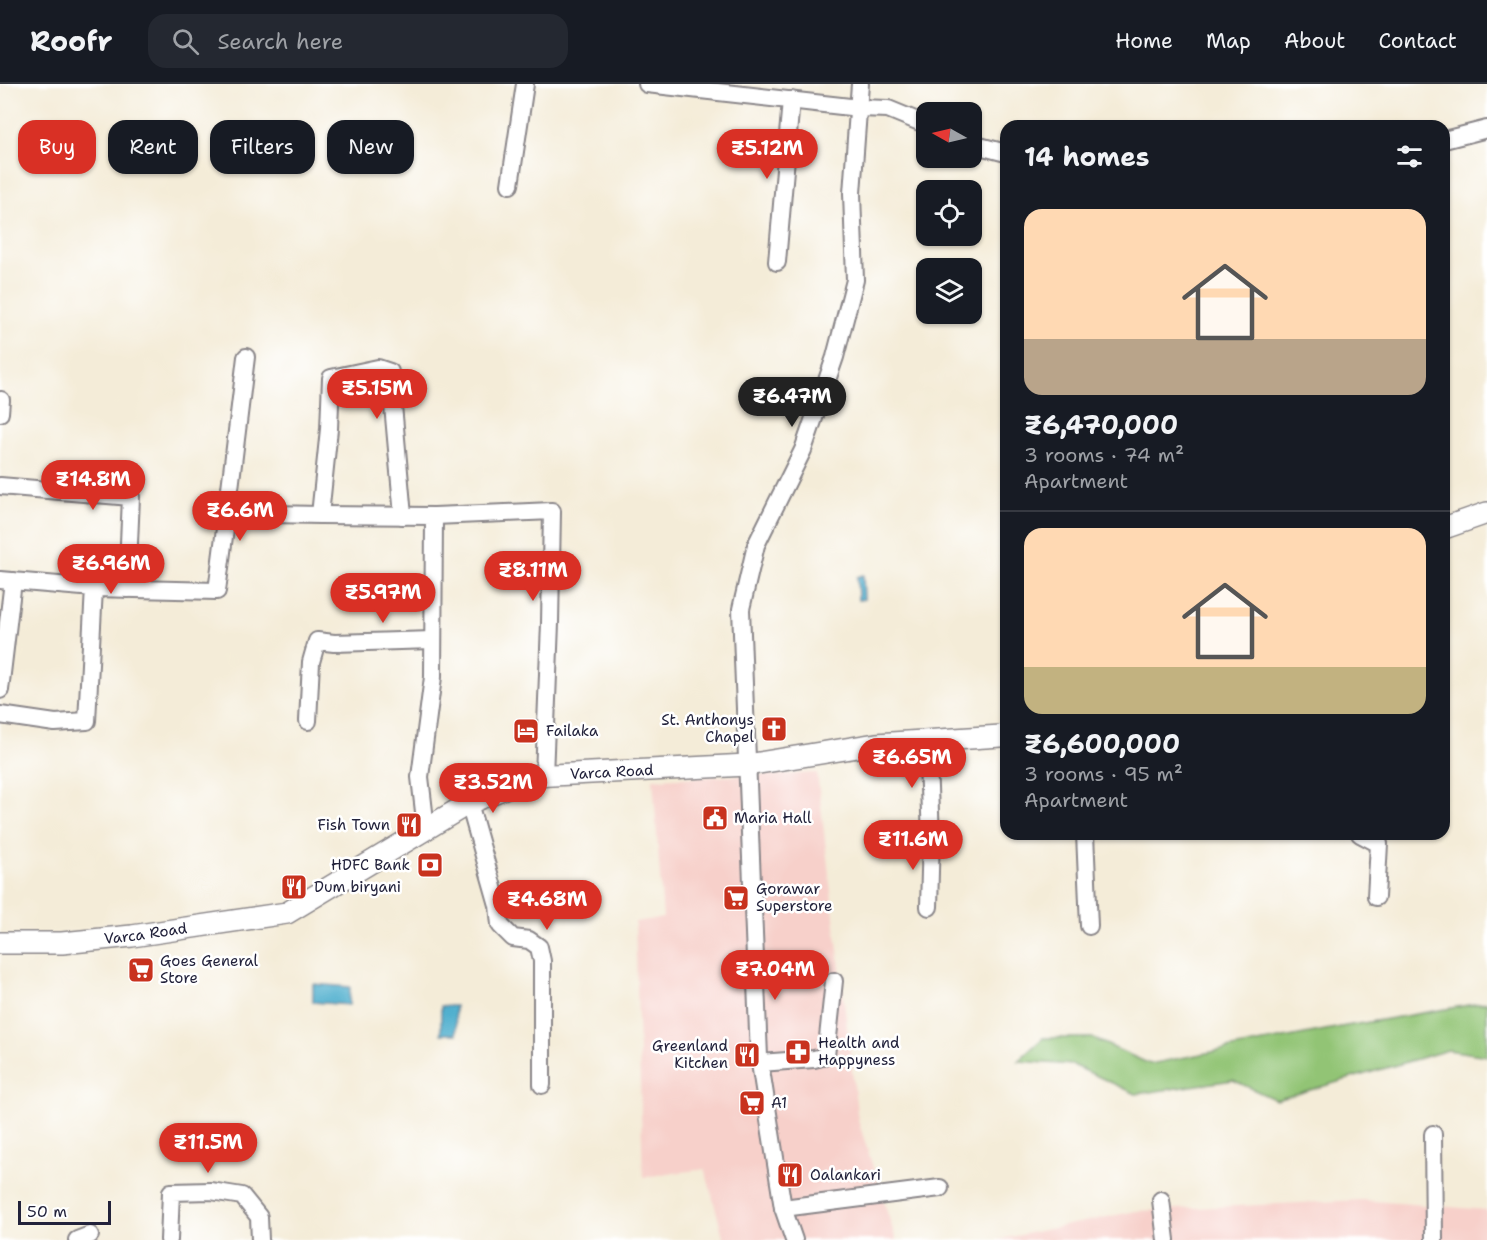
<!DOCTYPE html>
<html lang="en">
<head>
<meta charset="utf-8">
<style>
	body { margin:0; font-family:"Shantell Sans",sans-serif; background:#242831; color:#f1f3f6; height:100vh; display:flex; flex-direction:column; font-size:22px; white-space:nowrap }
	* { box-sizing:border-box; margin:0 }
	p { font-size:20px; color:#9ea1a6 }
	.icon { flex:none; width:33px; height:33px; fill:none; stroke:currentColor; stroke-width:2; stroke-linecap:round; stroke-linejoin:round }
	.map { position:relative; flex:1; overflow:hidden }
	.sheet { position:absolute; left:1000px; top:36px; width:450px; height:720px; display:flex; flex-direction:column; background:#171b24; border-radius:18px; box-shadow:0 2px 4px #0004 }
	.sheet>* { flex:none }
	.hud { position:absolute; left:18px; top:36px; width:570px; height:54px; display:flex; gap:12px }
	.needle { width:39px; rotate:278deg }
	.tools { position:absolute; left:916px; top:18px; display:grid; gap:12px }
	.tools a { display:grid; place-items:center; width:66px; height:66px; border-radius:12px; background:#171b24; box-shadow:0 2px 4px #0004; font-size:30px }
	.scale { position:absolute; left:18px; bottom:15px; width:93px; box-sizing:border-box; padding-left:6px; border:3px solid #22223b; border-top:0; font-size:16px; line-height:21px; white-space:nowrap; color:#22223b; -webkit-text-stroke:4px #fff; paint-order:stroke }
	.price { position:absolute; translate:-50% -51px; padding:0 14px; border-radius:21px; background:#d93025; color:#fff; font-size:20px; line-height:39px; filter:drop-shadow(0 2px 3px #0008) }
	.price::after { content:''; position:absolute; left:50%; top:36px; width:18px; height:14px; margin-left:-9px; background:inherit; clip-path:polygon(0 0,100% 0,50% 100%) }
	.price.selected { background:#222; color:#fff }
	ul { padding:0; list-style:none }
	li { display:grid; align-content:center; gap:12px; height:318px; padding:0 24px }
	li+li { border-top:2px solid #363941 }
	li span { display:grid; place-items:center; height:186px; border-radius:18px; color:#555 }
	li>.icon { margin-inline-start:auto }
	span .icon { width:108px; height:108px; fill:#fffc; stroke-width:1 }
	li b { font-size:26px }
	h2 { display:flex; justify-content:space-between; align-items:center; height:72px; padding:0 24px; font-size:26px }
	.pill { padding:0 21px; border-radius:18px; background:#171b24; box-shadow:0 2px 4px #0004; font-size:21px; line-height:54px }
	.pill.selected { background:#d93025; color:#fff }
	header { display:flex; align-items:center; gap:36px; box-sizing:border-box; height:84px; padding:0 30px; background:#171b24; border-bottom:2px solid #363941 }
	header strong { font-size:28px }
	nav { display:flex; gap:33px; margin-inline-start:auto; font-size:21px }
	.search { width:420px; height:54px; background:#242831; display:flex; align-items:center; gap:15px; box-sizing:border-box; padding:0 21px; border-radius:18px; color:#9ea1a6; font-size:22px }
	.map>svg:first-child { display:block }
	.built { fill:#f7d0ca }
	.green { fill:#92c475; stroke:#5a7358; stroke-width:1.5 }
	.water { fill:#4eaecd; stroke:#386884; stroke-width:1.5 }
	.lines { fill:none; stroke-linecap:round; stroke-linejoin:round }
	.minor-casing { stroke:#8b878a; stroke-width:20 }
	.major-casing { stroke:#8b878a; stroke-width:24 }
	.minor { stroke:#fff; stroke-width:16 }
	.major { stroke:#fff; stroke-width:21 }
	.labels { text-anchor:middle; stroke-width:5; stroke-linejoin:round; paint-order:stroke }
	.poi-label { font-size:15px; fill:#22223b; stroke:#fff; text-anchor:start }
	.street-label { font-size:15px; fill:#22223b; stroke:#fff }
</style>
</head>
<body>
<header>
<strong>Roofr</strong>
<div class="search"><svg class="icon" aria-label="search" viewBox="0 0 24 24"><circle cx="10" cy="10" r="6"/><path d="M15 15l6 6"/></svg>Search here</div>
<nav><a>Home</a><a>Map</a><a>About</a><a>Contact</a></nav>
</header>
<div class="map">
<svg width="1487" height="1156" viewBox="0 0 1487 1156">
	<rect width="100%" height="100%" fill="#fff"/>
	<filter id="ink" filterUnits="userSpaceOnUse"><feTurbulence type="fractalNoise" baseFrequency=".0167" numOctaves="2"/><feDisplacementMap in="SourceGraphic" scale="12" xChannelSelector="R" yChannelSelector="G"/><feConvolveMatrix kernelMatrix="1 2 1 2 8 2 1 2 1" color-interpolation-filters="sRGB"/></filter>
	<filter id="wash" filterUnits="userSpaceOnUse"><feTurbulence type="fractalNoise" baseFrequency=".008" numOctaves="4" result="noise"/><feDisplacementMap in="SourceGraphic" scale="24" xChannelSelector="R" yChannelSelector="G"/><feGaussianBlur stdDeviation="1.35" result="paint"/><feColorMatrix in="noise" values="0 0 0 0 0 0 0 0 0 0 0 0 0 0 0 0 0 1.4 0 .05"/><feComposite in="paint" operator="in"/></filter>
	<g filter="url(#wash)">
		<rect width="100%" height="100%" fill="#f4ecd8"/>
		<g class="built">
			<path d="M817 689 858 1036 896 1156H724L705 1085 643 1093 635 838 663 834 653 695Z"/>
			<path d="M1361 1116 1487 1126V1156H997L1136 1127Z"/>
		</g>
		<path class="green" d="M1487 918V972L1448 966 1276 1016 1233 996 1136 1010 1073 981 1018 977 1043 954H1092L1150 980 1346 942Z"/>
		<g class="water">
			<path d="M863 491 864 515 858 516 857 493Z"/>
			<path d="M313 900 350 903 349 921 313 918Z"/>
			<path d="M441 922H455L456 950H441Z"/>
		</g>
	</g>
	<g filter="url(#ink)">
		<g class="lines">
			<defs>
				<g id="minor">
					<path d="M647 0 859 24 888 25 927 41"/>
					<path d="M1444 56 1487 45"/>
					<path d="M972 60 1006 69"/>
					<path d="M510 101 525 0"/>
					<path d="M777 178 791 16"/>
					<path d="M0 329 1 316"/>
					<path d="M0 402 131 413 127 505"/>
					<path d="M227 429 246 273"/>
					<path d="M320 431 434 432 433 593 420 693 426 745"/>
					<path d="M434 432 552 427 550 539 544 692"/>
					<path d="M0 496 94 504 87 637 55 639 0 631"/>
					<path d="M94 504 217 507 227 429 320 431 329 345 331 294 378 284 390 288 403 432"/>
					<path d="M0 606 13 497"/>
					<path d="M308 637 311 578 317 557 334 559 433 556"/>
					<path d="M927 656 931 752 929 823"/>
					<path d="M469 719 498 821 500 841 513 854 529 856 539 863 542 877V1001"/>
					<path d="M1085 750 1089 842"/>
					<path d="M1360 750 1379 760 1376 813"/>
					<path d="M760 979 814 975 826 972 834 897"/>
					<path d="M1433 1050 1434 1156"/>
					<path d="M1161 1116 1166 1156"/>
					<path d="M783 1124 940 1104"/>
					<path d="M77 1156 90 1151"/>
					<path d="M169 1156 171 1108 211 1107 242 1112 259 1133 260 1156"/>
					<path d="M794 1156 783 1124 759 973 741 525 756 461 803 366 835 273 855 196 852 109 860 0"/>
				</g>
				<g id="major">
					<path d="M1444 444 1487 429"/>
					<path id="s1" d="M0 859H62L132 852 287 829 469 719 533 692 747 681 876 660 1001 652 1006 650"/>
				</g>
			</defs>
			<use href="#minor" class="minor-casing"/>
			<use href="#major" class="major-casing"/>
			<use href="#minor" class="minor"/>
			<use href="#major" class="major"/>
		</g>
	</g>
	<defs>
		<symbol id="church-square" viewBox="-11 -11 22 22"><rect x="-9" y="-9" width="18" height="18" rx="4" fill="#c8321e" stroke="#fff"/><path d="M-1.2-6h2.4v3.5h3.3v2.4h-3.3V6h-2.4V-.1h-3.3v-2.4h3.3Z" fill="#fff"/></symbol>
		<symbol id="hotel-square" viewBox="-11 -11 22 22"><rect x="-9" y="-9" width="18" height="18" rx="4" fill="#c8321e" stroke="#fff"/><path d="M-6-4.5h1.5V1H6V5H4.5V3h-9V5H-6ZM-4 0a1.8 1.8 0 1 1 3.6 0ZM.5 0V-2.5h3Q6-2.5 6 0Z" fill="#fff"/></symbol>
		<symbol id="civic-square" viewBox="-11 -11 22 22"><rect x="-9" y="-9" width="18" height="18" rx="4" fill="#c8321e" stroke="#fff"/><path d="M-.6-6.5H3V-4.5H.6V-3L4-1V1h2V6H-6V1h2V-1L-.6-3ZM-1.2 2.5V6h2.4V2.5Z" fill="#fff"/></symbol>
		<symbol id="restaurant-square" viewBox="-11 -11 22 22"><rect x="-9" y="-9" width="18" height="18" rx="4" fill="#c8321e" stroke="#fff"/><path d="M-5-6h1v4h1v-4h1v4h1v-4h1v5L-1.5 .5V6h-2V.5L-5-1ZM5-6V6H3V1.5H1.5Q1.5-4 5-6Z" fill="#fff"/></symbol>
		<symbol id="bank-square" viewBox="-11 -11 22 22"><rect x="-9" y="-9" width="18" height="18" rx="4" fill="#c8321e" stroke="#fff"/><path d="M-6-4H6V4H-6ZM0-2.3a2.3 2.3 0 1 0 0 4.6a2.3 2.3 0 1 0 0-4.6Z" fill="#fff"/></symbol>
		<symbol id="supermarket-square" viewBox="-11 -11 22 22"><rect x="-9" y="-9" width="18" height="18" rx="4" fill="#c8321e" stroke="#fff"/><path d="M-6-5.5h2.5l.6 2H6L4.5 2H-2.5L-4.4-4H-6ZM-1.5 3.2a1.3 1.3 0 1 0 .1 0ZM3 3.2a1.3 1.3 0 1 0 .1 0Z" fill="#fff"/></symbol>
		<symbol id="pharmacy-square" viewBox="-11 -11 22 22"><rect x="-9" y="-9" width="18" height="18" rx="4" fill="#c8321e" stroke="#fff"/><path d="M-2-6h4v4h4v4h-4v4h-4v-4h-4v-4h4Z" fill="#fff"/></symbol>
	</defs>
	<g fill-rule="evenodd">
		<use href="#church-square" x="759" y="630" width="30" height="30"/>
		<use href="#hotel-square" x="511" y="632" width="30" height="30"/>
		<use href="#civic-square" x="700" y="719" width="30" height="30"/>
		<use href="#restaurant-square" x="394" y="726" width="30" height="30"/>
		<use href="#bank-square" x="415" y="766" width="30" height="30"/>
		<use href="#restaurant-square" x="279" y="788" width="30" height="30"/>
		<use href="#supermarket-square" x="721" y="799" width="30" height="30"/>
		<use href="#supermarket-square" x="126" y="871" width="30" height="30"/>
		<use href="#pharmacy-square" x="783" y="953" width="30" height="30"/>
		<use href="#restaurant-square" x="732" y="956" width="30" height="30"/>
		<use href="#supermarket-square" x="737" y="1004" width="30" height="30"/>
		<use href="#restaurant-square" x="775" y="1076" width="30" height="30"/>
	</g>
	<g class="labels">
		<g class="poi-label">
			<text x="754" y="641" text-anchor="end">St. Anthonys<tspan x="754" dy="17">Chapel</tspan></text>
			<text x="546" y="652">Failaka</text>
			<text x="734" y="739">Maria Hall</text>
			<text x="390" y="746" text-anchor="end">Fish Town</text>
			<text x="410" y="786" text-anchor="end">HDFC Bank</text>
			<text x="314" y="808">Dum biryani</text>
			<text x="756" y="810">Gorawar<tspan x="756" dy="17">Superstore</tspan></text>
			<text x="160" y="882">Goes General<tspan x="160" dy="17">Store</tspan></text>
			<text x="818" y="964">Health and<tspan x="818" dy="17">Happyness</tspan></text>
			<text x="728" y="967" text-anchor="end">Greenland<tspan x="728" dy="17">Kitchen</tspan></text>
			<text x="771" y="1024">A1</text>
			<text x="810" y="1096">Oalankari</text>
		</g>
		<g class="street-label">
			<text dy="5" stroke="none"><textPath href="#s1" startOffset="650">Varca Road</textPath></text>
			<text dy="5" stroke="none"><textPath href="#s1" startOffset="146">Varca Road</textPath></text>
		</g>
	</g>
</svg>
<div class="tools">
<a><svg class="needle" viewBox="-14 -14 28 28"><path d="M0-13l5 13h-10z" fill="#e53935"/><path d="M0 13l5-13h-10z" fill="#9ea1a6"/></svg></a>
<a><svg class="icon" aria-label="locate" viewBox="0 0 24 24"><circle cx="12" cy="12" r="6"/><path d="M12 2v4M12 18v4M2 12h4M18 12h4"/></svg></a>
<a><svg class="icon" aria-label="layers" viewBox="0 0 24 24"><path d="M12 4l9 5-9 5-9-5zM3 14l9 5 9-5"/></svg></a>
</div>
<div class="scale">50 m</div>
<b class="price" style="left:767px;top:96px">₹5.12M</b>
<b class="price" style="left:377px;top:336px">₹5.15M</b>
<b class="price selected" style="left:792px;top:344px">₹6.47M</b>
<b class="price" style="left:93px;top:427px">₹14.8M</b>
<b class="price" style="left:240px;top:458px">₹6.6M</b>
<b class="price" style="left:111px;top:511px">₹6.96M</b>
<b class="price" style="left:533px;top:518px">₹8.11M</b>
<b class="price" style="left:383px;top:540px">₹5.97M</b>
<b class="price" style="left:912px;top:705px">₹6.65M</b>
<b class="price" style="left:493px;top:730px">₹3.52M</b>
<b class="price" style="left:913px;top:787px">₹11.6M</b>
<b class="price" style="left:547px;top:847px">₹4.68M</b>
<b class="price" style="left:775px;top:917px">₹7.04M</b>
<b class="price" style="left:208px;top:1090px">₹11.5M</b>
<div class="hud">
<a class="pill selected">Buy</a>
<a class="pill">Rent</a>
<a class="pill">Filters</a>
<a class="pill">New</a>
</div>
<section class="sheet">
<h2>14 homes<svg class="icon" aria-label="filters" viewBox="0 0 24 24"><path d="M4 7h16M4 17h16"/><circle cx="9" cy="7" r="2"/><circle cx="15" cy="17" r="2"/></svg></h2>
<ul>
<li><span style="background:linear-gradient(#ffd9b3 70%,#b9a48a 0)"><svg class="icon" aria-label="home" viewBox="0 0 24 24"><path d="M3 11l9-7 9 7M6 9v11h12V9"/></svg></span><div><b>₹6,470,000</b><p>3 rooms · 74 m²</p><p>Apartment</p></div></li>
<li><span style="background:linear-gradient(#ffd9b3 75%,#c2b280 0)"><svg class="icon" aria-label="home" viewBox="0 0 24 24"><path d="M3 11l9-7 9 7M6 9v11h12V9"/></svg></span><div><b>₹6,600,000</b><p>3 rooms · 95 m²</p><p>Apartment</p></div></li>
</ul>
</section>
</div>
</body>
</html>
